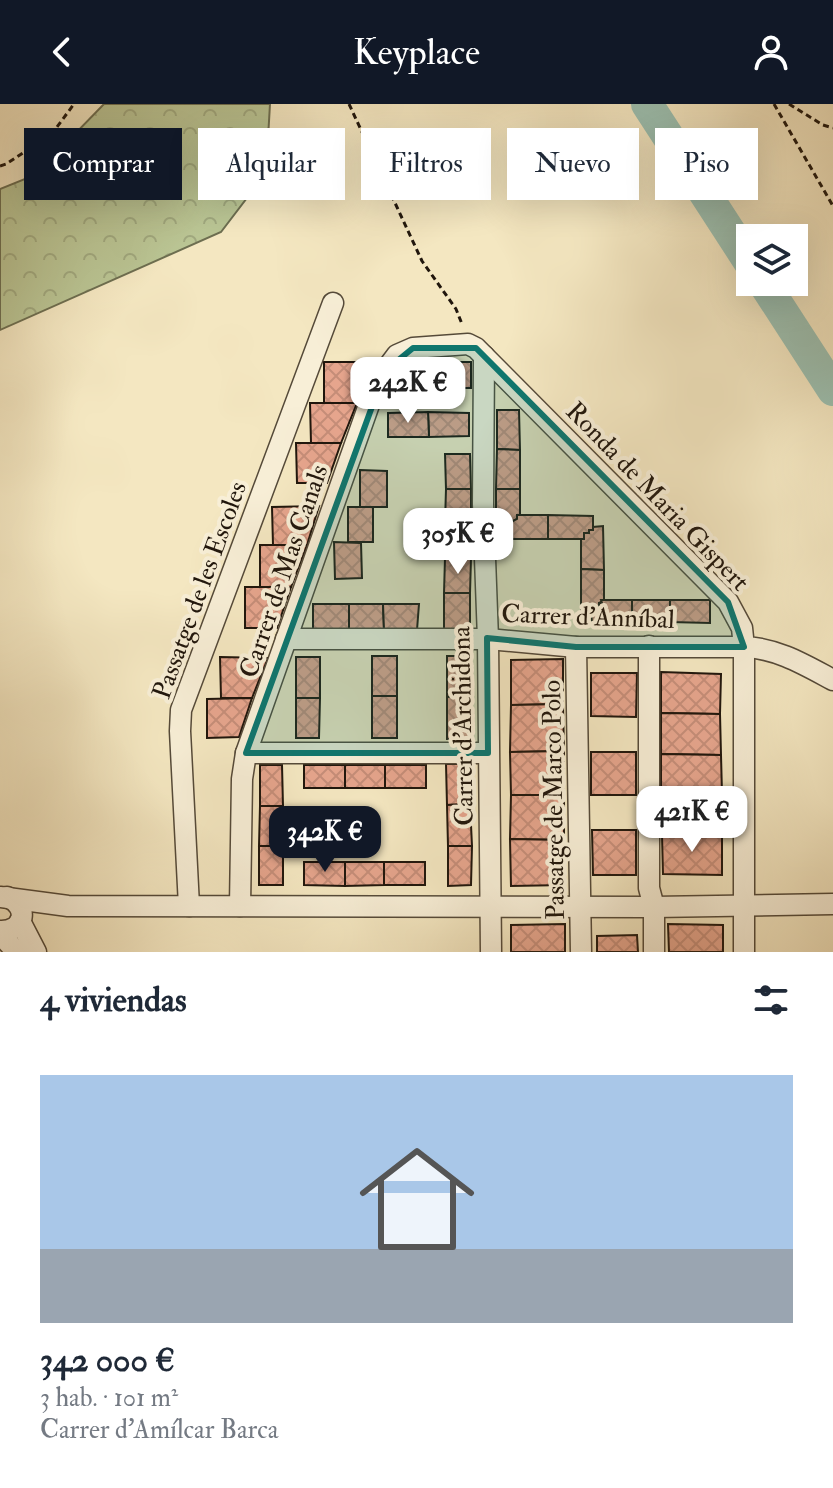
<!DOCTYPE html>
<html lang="es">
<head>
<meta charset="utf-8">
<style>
	body { margin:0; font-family:"IM FELL Double Pica",serif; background:#f2f2f3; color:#1f2937; height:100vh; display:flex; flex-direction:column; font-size:30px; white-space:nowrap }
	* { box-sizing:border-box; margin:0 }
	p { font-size:26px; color:#747a83 }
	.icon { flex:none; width:44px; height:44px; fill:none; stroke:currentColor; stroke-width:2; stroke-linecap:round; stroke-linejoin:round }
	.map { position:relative; height:848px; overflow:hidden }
	.details { display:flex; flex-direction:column; background:#fff; flex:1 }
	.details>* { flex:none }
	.guide { position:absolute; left:24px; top:24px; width:786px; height:72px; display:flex; gap:16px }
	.buttons { position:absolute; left:736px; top:120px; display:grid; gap:16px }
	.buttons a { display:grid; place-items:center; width:72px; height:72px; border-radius:0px; background:#fff; box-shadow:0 8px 32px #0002; font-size:40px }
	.price { position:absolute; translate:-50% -68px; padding:0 18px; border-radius:16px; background:#fff; color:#222; font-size:26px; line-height:52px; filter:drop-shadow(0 2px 4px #0008) }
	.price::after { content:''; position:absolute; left:50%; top:48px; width:24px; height:18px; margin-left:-12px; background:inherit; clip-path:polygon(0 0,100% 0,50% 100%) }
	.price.selected { background:#111827; color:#fff }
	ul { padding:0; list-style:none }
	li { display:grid; align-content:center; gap:16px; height:424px; padding:0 40px }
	li span { display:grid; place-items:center; height:248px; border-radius:0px; color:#555 }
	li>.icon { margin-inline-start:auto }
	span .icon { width:144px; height:144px; fill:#fffc; stroke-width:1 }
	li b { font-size:34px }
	h2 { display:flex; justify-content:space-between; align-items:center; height:96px; padding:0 40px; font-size:34px }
	.tag { padding:0 28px; border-radius:0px; background:#fff; box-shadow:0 8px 32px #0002; font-size:28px; line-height:72px }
	.tag.selected { background:#111827; color:#fff }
	header { display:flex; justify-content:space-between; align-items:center; height:104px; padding:0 40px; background:#111827; color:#fff; font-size:36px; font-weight:600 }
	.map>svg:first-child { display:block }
	.forest { fill:url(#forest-crowns); stroke:#6d6e50; stroke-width:2 }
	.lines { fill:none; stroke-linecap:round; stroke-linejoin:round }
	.river { stroke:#9cc0b1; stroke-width:32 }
	.building { fill:url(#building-cross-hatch); stroke:#20160c; stroke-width:2 }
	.street-casing { stroke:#554a39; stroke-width:23 }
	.path { stroke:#20160c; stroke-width:3; stroke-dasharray:6 4; stroke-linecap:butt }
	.street { stroke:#f8efd7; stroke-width:20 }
	.marked { fill:#0f766e; fill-opacity:0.2; stroke:#0f766e; stroke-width:6; stroke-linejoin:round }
	.labels { text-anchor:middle; stroke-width:8; stroke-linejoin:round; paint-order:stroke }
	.street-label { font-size:26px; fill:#20160c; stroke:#f8efd7 }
</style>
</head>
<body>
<header><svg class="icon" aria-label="back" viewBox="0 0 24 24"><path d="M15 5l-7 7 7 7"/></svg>Keyplace<svg class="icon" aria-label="person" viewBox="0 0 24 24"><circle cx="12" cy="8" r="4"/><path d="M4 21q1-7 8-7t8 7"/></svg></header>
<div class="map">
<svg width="833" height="848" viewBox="0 0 833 848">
	<defs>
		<pattern id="forest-crowns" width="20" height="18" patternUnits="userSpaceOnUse" patternTransform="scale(2)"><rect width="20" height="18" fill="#bac594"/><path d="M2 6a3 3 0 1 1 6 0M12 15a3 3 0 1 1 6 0" fill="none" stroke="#a0a87e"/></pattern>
		<pattern id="building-cross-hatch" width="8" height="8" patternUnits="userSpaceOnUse" patternTransform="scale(2)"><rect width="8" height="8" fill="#e6a58d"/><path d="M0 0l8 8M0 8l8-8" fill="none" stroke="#c58d78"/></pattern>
	</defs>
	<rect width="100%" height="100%" fill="#f4e7c1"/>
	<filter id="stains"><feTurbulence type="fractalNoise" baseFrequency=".0025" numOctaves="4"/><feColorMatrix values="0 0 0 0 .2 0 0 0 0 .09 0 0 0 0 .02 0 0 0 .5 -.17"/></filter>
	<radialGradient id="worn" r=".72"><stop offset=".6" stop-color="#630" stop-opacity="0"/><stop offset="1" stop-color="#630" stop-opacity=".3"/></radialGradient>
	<path class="forest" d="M104 0H270L266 69 221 128 0 226V85L35 71Z"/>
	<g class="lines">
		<g class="river">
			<path d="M647 0 750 159"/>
			<path d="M763 178 833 286"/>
		</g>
	</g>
	<g class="building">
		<path d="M324 258H371L357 299H324Z"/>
		<rect x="425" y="258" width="46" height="26"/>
		<path d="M310 299H357L341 339H311Z"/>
		<path d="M497 306H519L520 346 497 345Z"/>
		<path d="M428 308 469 309V332L429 333Z"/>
		<path d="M428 308 429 333H388V309Z"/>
		<path d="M296 339H341L327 379H297Z"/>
		<path d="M497 345 520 346V385H496Z"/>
		<path d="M445 350H470L471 385H446Z"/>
		<path d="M360 366 387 367V403H360Z"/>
		<path d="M446 385H471V419H445Z"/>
		<path d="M496 385H520V411H517V415L511 418V424H496Z"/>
		<path d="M319 402 307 441H273L272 403Z"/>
		<rect x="348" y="403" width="25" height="35"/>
		<path d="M517 411H548V435H507V424H511V418L517 415Z"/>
		<path d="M548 411 593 412V426H589V429H584V435H548Z"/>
		<rect x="445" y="419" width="26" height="35"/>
		<path d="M603 422 604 466 581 465V435H584V429H589V426H593V423Z"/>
		<path d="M334 438 361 439 362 474 335 475Z"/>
		<path d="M260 441H307L291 483H260Z"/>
		<path d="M445 454H471L470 489H444Z"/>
		<path d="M581 465 604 466V496L599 499V502H595L596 508H581Z"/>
		<path d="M245 483H291L277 524H245Z"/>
		<rect x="444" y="489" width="26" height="36"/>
		<path d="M601 496H632V519L592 518 591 508H596L595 502H599V499H602Z"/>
		<path d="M632 496H670V518L632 519Z"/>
		<path d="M670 496H710V519L670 518Z"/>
		<rect x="313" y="500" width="36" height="26"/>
		<path d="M349 500H383L384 526H349Z"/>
		<path d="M383 500H419L417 526H384Z"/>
		<rect x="372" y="552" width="25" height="40"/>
		<path d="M447 552H470L471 592 447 593Z"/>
		<path d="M220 553 268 554 252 594H221Z"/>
		<rect x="296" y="553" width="24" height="41"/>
		<path d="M563 555V600L511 601V556Z"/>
		<path d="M661 568 721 570 720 610 661 609Z"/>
		<path d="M591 569H637L636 613 591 612Z"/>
		<rect x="372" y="592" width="25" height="42"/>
		<path d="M471 592V634L447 635V593Z"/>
		<path d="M252 594 239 633 207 634V595Z"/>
		<path d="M296 594H320L319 634H296Z"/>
		<path d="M563 600 564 647 510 648 511 601Z"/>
		<path d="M661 609 720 610 721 651 661 650Z"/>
		<path d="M564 647V691H511L510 648Z"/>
		<rect x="591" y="648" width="45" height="43"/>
		<path d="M661 650 721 651 722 690 661 691Z"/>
		<path d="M446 660H469L470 700 447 701Z"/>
		<path d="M260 661H282L283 702H260Z"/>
		<rect x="304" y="661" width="41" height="23"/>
		<rect x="345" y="661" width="40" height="23"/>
		<rect x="385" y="661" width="41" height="23"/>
		<path d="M722 690V730L662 731 661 691Z"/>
		<path d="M511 691H564V736L510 735Z"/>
		<path d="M470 700 472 742H448L447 701Z"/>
		<path d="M260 702H283V742H259Z"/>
		<path d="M592 726H636V771H593Z"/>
		<path d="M722 730V771L663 770 662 731Z"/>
		<path d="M510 735 564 736 565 781 511 782Z"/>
		<rect x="259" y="742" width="24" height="39"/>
		<path d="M448 742H472L471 781 448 782Z"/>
		<path d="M304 758H345V782L304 781Z"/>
		<path d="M345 758H384V781L345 782Z"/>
		<rect x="384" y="758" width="41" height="23"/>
		<path d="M565 820V848H511V821Z"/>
		<path d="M668 820 723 821V848H669Z"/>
		<path d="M637 831 638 848H597V832Z"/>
	</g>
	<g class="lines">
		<defs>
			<g id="street">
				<path d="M484 252 483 400 488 535 491 848"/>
				<path d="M286 535H488L576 543H744V848"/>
				<path d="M649 542V784L654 803V848"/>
				<path d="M576 543 581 848"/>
				<path d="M246 649H488"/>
				<path d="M0 793 68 802 654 803 833 800"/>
				<path d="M189 802 180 627 181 606 333 199"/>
				<path d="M240 802 242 675 246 649 371 295 385 267 397 251 413 244 468 240 476 244 728 498 742 524 744 543C777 544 805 561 833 576"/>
				<path d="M20 817 36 848"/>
				<path d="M0 827C25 828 30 802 7 793"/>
				<path d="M0 830 17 848"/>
			</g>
		</defs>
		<use href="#street" class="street-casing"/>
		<g class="path">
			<path d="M349 0 422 157 456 205 462 220"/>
			<path d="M774 0 833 102"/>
			<path d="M789 0 823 21 833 24"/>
			<path d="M0 62 6 60 51 31 74 0"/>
		</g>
		<use href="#street" class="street"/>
	</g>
	<path class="marked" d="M413 244H476L728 498 744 543H576L487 534 488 649H246L385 267Z"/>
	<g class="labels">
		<g class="street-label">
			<text transform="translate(658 392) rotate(46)" y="9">Ronda de Maria Gispert</text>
			<text transform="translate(283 467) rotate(-71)" y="9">Carrer de Mas Canals</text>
			<text transform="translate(199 486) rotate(-70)" y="9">Passatge de les Escoles</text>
			<text transform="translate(588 512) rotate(2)" y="9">Carrer d'Anníbal</text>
			<text transform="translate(462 622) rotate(-91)" y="9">Carrer d'Archidona</text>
			<text transform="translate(553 696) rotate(-91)" y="9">Passatge de Marco Polo</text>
		</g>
	</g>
	<rect width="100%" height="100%" filter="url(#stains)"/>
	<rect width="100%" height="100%" fill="url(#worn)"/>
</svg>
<div class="buttons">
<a><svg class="icon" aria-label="layers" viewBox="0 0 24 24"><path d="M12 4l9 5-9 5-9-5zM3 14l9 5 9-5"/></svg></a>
</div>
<b class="price" style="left:408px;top:321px">242K €</b>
<b class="price" style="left:458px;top:472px">305K €</b>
<b class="price" style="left:692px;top:750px">421K €</b>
<b class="price selected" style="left:325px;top:770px">342K €</b>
<div class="guide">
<a class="tag selected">Comprar</a>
<a class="tag">Alquilar</a>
<a class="tag">Filtros</a>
<a class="tag">Nuevo</a>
<a class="tag">Piso</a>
</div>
</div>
<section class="details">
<h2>4 viviendas<svg class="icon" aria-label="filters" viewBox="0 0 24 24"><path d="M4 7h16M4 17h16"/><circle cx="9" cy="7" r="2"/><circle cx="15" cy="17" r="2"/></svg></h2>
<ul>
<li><span style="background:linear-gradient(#a9c7e8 70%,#9aa5b1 0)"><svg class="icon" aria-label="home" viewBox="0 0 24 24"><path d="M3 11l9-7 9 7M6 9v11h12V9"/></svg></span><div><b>342 000 €</b><p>3 hab. · 101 m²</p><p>Carrer d'Amílcar Barca</p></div></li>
</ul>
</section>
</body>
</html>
